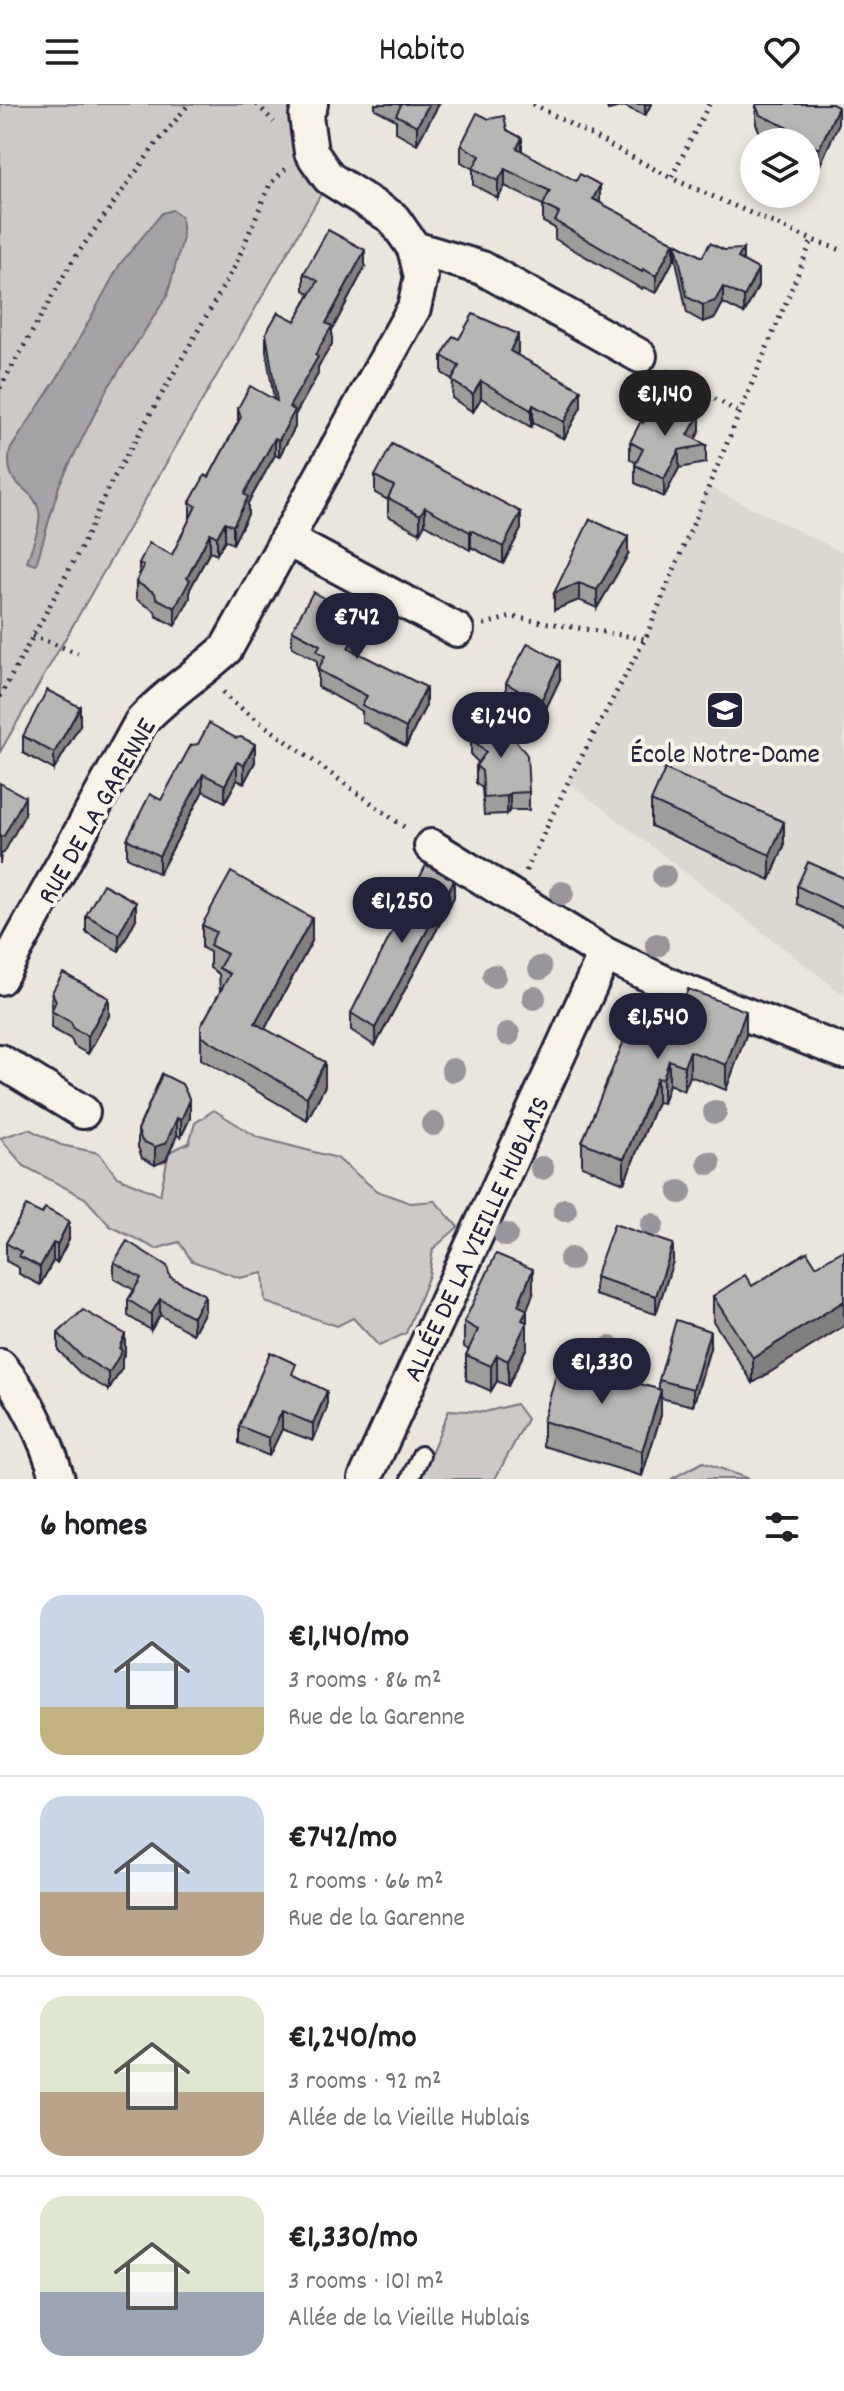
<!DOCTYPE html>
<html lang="en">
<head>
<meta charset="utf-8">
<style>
	body { margin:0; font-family:Dekko,sans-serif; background:#f6f6f6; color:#202124; height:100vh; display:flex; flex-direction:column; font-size:30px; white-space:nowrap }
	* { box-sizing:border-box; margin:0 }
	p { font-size:26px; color:#757577 }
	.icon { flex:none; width:44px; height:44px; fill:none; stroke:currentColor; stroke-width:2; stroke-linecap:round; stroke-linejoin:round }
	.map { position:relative; height:1375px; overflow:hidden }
	.drawer { display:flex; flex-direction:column; background:#fff; flex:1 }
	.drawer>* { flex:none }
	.buttons { position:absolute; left:740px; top:24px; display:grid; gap:16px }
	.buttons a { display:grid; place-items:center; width:80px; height:80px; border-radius:50%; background:#fff; box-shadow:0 4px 12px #0003; font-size:40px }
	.price { position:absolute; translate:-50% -68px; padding:0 18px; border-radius:28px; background:#22223b; color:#fff; font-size:26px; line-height:52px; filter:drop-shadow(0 2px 4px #0008) }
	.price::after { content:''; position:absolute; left:50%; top:48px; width:24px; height:18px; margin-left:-12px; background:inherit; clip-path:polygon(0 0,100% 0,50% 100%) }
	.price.on { background:#222; color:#fff }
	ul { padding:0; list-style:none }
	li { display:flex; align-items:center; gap:24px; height:200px; padding:0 40px }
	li+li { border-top:2px solid #e0e0e0 }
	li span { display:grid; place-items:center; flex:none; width:224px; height:160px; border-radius:24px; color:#555 }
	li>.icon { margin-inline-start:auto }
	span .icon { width:96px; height:96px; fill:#fffc; stroke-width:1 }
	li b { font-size:34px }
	h2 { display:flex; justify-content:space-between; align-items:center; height:96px; padding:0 40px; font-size:34px }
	header { display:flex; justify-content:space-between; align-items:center; height:104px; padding:0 40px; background:#fff; font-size:36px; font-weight:600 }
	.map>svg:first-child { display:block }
	.built { fill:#dbd8d2 }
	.green { fill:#cdc9c6; stroke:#787680; stroke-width:2 }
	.water { fill:#a6a3a6; stroke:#716f7b; stroke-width:2 }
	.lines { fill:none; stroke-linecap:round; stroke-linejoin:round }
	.service-casing { stroke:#22223b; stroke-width:22 }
	.minor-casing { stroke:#22223b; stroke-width:38 }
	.path { stroke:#22223b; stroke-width:5; stroke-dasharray:2 6; stroke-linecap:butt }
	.service { stroke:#f7f3e8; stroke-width:16 }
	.minor { stroke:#f7f3e8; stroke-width:32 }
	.tree { fill:#98969b }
	.wall { fill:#9e9d9c; stroke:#22223b; stroke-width:2 }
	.shaded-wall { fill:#817f7f; stroke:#22223b; stroke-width:2 }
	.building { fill:#b8b6b5; stroke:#22223b; stroke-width:2 }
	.labels { text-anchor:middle; stroke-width:8; stroke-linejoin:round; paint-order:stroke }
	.poi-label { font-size:28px; fill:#22223b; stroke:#f7f3e8 }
	.street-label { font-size:28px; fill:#22223b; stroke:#f7f3e8 }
</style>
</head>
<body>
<header><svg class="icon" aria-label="menu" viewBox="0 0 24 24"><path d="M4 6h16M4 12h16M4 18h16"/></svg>Habito<svg class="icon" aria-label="heart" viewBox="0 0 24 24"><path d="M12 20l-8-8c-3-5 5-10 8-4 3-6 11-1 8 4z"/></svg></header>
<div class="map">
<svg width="844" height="1375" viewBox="0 0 844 1375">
	<rect width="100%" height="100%" fill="#eae6de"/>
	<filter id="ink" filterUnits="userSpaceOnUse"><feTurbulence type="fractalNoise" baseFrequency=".0125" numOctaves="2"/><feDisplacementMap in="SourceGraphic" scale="16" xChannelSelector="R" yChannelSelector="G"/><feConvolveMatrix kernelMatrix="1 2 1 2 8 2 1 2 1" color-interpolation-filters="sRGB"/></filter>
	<g filter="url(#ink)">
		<path class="built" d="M707 382 844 449V891L568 678 645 535Z"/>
		<g class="green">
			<path d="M0 0H292L299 5 297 58 324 85 0 648Z"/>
			<path d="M214 1006 257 1033 337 1054 377 1087 410 1099 435 1097 458 1123 433 1145 429 1171 406 1229 379 1242 353 1214 337 1222 265 1198 263 1169 240 1174 192 1157 179 1138 156 1145 110 1122 85 1094 24 1062 0 1034 29 1025 61 1041 99 1049 117 1073 160 1091 169 1048 189 1039 195 1019Z"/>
			<path d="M516 1300 527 1315 495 1375H420L449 1306 485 1308Z"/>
			<path d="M703 1358 749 1375H671Z"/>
		</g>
		<path class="water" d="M172 106 181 112 183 134 167 192 106 287 60 379 36 461 27 458C31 444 42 421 39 407 34 381 3 386 10 346L61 268 120 160 162 109Z"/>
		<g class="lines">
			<defs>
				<path id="service" d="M410 1375 421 1351"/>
				<g id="minor">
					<path d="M414 144 482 164 640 252"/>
					<path d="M286 435 457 526"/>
					<path d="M605 850 676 884 844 948"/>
					<path d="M0 874 141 618C166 590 199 570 226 545L414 204 421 173 414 144 393 114 329 74 311 48 306 12 311 0"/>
					<path d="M0 957 83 1008"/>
					<path d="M0 1262C27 1293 46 1336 58 1375"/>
					<path d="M365 1375 605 850 431 742"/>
				</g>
			</defs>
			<use href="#service" class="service-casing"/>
			<use href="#minor" class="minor-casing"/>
			<g class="path">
				<path d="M257 0 274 18"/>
				<path d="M533 0 671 74"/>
				<path d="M709 0 671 74 812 136"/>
				<path d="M666 267 738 308"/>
				<path d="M0 284 73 156 156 40 189 0"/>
				<path d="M484 520 512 513 645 535"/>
				<path d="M32 532 78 549"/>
				<path d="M223 588 231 597 407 725"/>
				<path d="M0 593 81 444 108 384 235 162 270 80 286 64"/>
				<path d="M526 767 568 678 645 535 812 136 844 147"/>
			</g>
			<use href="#service" class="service"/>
			<use href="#minor" class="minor"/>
		</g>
		<g class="tree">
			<circle cx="664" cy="772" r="12"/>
			<circle cx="562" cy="789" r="12"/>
			<circle cx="657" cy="841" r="12"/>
			<circle cx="540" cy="864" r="12"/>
			<circle cx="494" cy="872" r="12"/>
			<circle cx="534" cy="894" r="12"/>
			<circle cx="657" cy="899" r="12"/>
			<circle cx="508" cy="930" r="12"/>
			<circle cx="453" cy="966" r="12"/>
			<circle cx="715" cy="1008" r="12"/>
			<circle cx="433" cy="1020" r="12"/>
			<circle cx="709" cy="1059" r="12"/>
			<circle cx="542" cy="1064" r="12"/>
			<circle cx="680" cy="1088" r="12"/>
			<circle cx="565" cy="1106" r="12"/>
			<circle cx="652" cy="1121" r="12"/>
			<circle cx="506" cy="1131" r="12"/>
			<circle cx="571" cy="1155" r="12"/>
			<circle cx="610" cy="1244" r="12"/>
		</g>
		<g class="wall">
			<path d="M375 0H439L417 40 396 28V16L375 5Z"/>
			<path d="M606 0H651L645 12 624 2 608 6Z"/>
			<path d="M756 2 838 21 819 63 806 57V38H781L760 29 756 20Z"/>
			<path d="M507 26 522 48 600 99 674 155 656 189 643 183 642 185 555 135V124L543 118V101L505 82 498 94 473 81V65L461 58V41Z"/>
			<path d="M676 139 702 153 743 157 758 182 744 210 723 199 715 214 703 218 687 209 676 156Z"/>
			<path d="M365 163 332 226V240L318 263V270L295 311V323L279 353 275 351 248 399V410L233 440 225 436 217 450 210 447 190 485V494L175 522 156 512 155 507 136 495V478L139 472V459L172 451 190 415V398L209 373 238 318V304L274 295 266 247V229L295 217 310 190 304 186V169Z"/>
			<path d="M518 248 517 251 581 303 564 335 533 319 531 323 481 294 473 308 452 294 453 276 442 269V252Z"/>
			<path d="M643 319 700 327 695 335 706 341V359L679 364 664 393 635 379V361L636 359 630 355V338Z"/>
			<path d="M375 372 521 425 503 460 471 443 470 446 425 420 420 429 388 412V396L375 389Z"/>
			<path d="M628 451 597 504 579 496 554 506V489Z"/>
			<path d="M292 526 364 533 356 548 426 601 406 642 362 618V607L318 583V565L317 564V557L292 543Z"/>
			<path d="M560 575 540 617 506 597V579Z"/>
			<path d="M493 607 529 688V706H510L507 710 484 711 482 684 476 679V662L478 658 471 651V634Z"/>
			<path d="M80 621 54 666 23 649V632Z"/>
			<path d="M236 634 255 658 244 679 237 676 225 698 203 687 159 770 127 753V735L161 696Z"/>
			<path d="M651 697 784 742 770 776 651 722Z"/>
			<path d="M844 774V823L797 800V782Z"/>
			<path d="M454 793 375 942 351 926V909Z"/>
			<path d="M86 811 136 815 119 847 86 828Z"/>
			<path d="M202 821 312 837 265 925 325 982 307 1016 201 955V922L220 888 219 870 210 864V848L202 844Z"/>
			<path d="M52 888 109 912 88 950 74 942 71 935 51 924Z"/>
			<path d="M679 908 746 931 726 986 690 972 684 987 669 980 663 999 657 998 624 1079 582 1062V1038Z"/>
			<path d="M162 970 190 1014 181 1033 177 1031 166 1056 155 1061 142 1054 138 1043V1026Z"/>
			<path d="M69 1135 57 1159 53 1157 40 1181 19 1170V1164L6 1157V1139Z"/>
			<path d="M807 1148 753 1279 713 1217V1192L752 1182Z"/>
			<path d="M673 1157 656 1210 595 1191V1173Z"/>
			<path d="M114 1158 170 1173 205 1207 193 1230 160 1211 151 1226 128 1212V1196L134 1186 114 1174Z"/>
			<path d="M533 1190 526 1206 527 1243 508 1282 497 1277 491 1287 466 1276V1251L469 1246 464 1243V1218Z"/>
			<path d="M58 1229 125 1248 122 1255V1264L109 1286 81 1270 58 1246Z"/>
			<path d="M710 1244 693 1302 661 1294V1311L642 1372 543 1342V1317L659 1286V1276Z"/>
			<path d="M296 1272 327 1304 313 1337 282 1325 269 1352 239 1339V1322Z"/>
		</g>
		<g class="shaded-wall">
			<path d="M429 0H439L417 40V22Z"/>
			<path d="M608 0H624V2L608 6Z"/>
			<path d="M645 0H651L645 12Z"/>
			<path d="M838 3V21L819 63V45Z"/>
			<path d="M522 34V52L517 44Z"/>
			<path d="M505 65V82L498 94V77Z"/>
			<path d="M600 81V99L593 95Z"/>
			<path d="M674 138V155L656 189V172Z"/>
			<path d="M743 145V161L738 154Z"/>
			<path d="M365 146V163L332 226V240L318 263V270L295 311V323L279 353V336L289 303 315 251 326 219Z"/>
			<path d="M758 165V182L744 210V193Z"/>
			<path d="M723 183V199L715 214 703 218V201Z"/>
			<path d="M518 230V248L510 264V247Z"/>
			<path d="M481 277V294L473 308V290Z"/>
			<path d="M581 286V303L564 335V318Z"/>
			<path d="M533 301V319L531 323V306Z"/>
			<path d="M700 309V327L690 344 688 331Z"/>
			<path d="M275 334V351L248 399V410L233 440V422L244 390Z"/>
			<path d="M679 346V364L664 393V375Z"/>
			<path d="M425 403V420L420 429V411Z"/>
			<path d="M521 408V425L503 460V443Z"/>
			<path d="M225 418V436L217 450V433Z"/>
			<path d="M471 426V443L470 446V428Z"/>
			<path d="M210 429V447L190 485V494L175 522V504L187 474Z"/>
			<path d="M628 433V451L597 504V486Z"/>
			<path d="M579 479V496L554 506V489Z"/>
			<path d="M364 516V533L348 562V544Z"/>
			<path d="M560 557V575L540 617V599Z"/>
			<path d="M426 583V601L406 642V624Z"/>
			<path d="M80 603V621L54 666V649Z"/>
			<path d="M255 640V658L244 679V661Z"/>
			<path d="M237 658V676L225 698V681Z"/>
			<path d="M203 670V687L159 770V752Z"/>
			<path d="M510 689V706L507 710V692Z"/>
			<path d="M25 693V710L4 749 1 750 0 760V733Z"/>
			<path d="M784 718V742L770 776V751Z"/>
			<path d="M454 776V793L375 942V924Z"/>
			<path d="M136 798V815L119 847V830Z"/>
			<path d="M312 814V837L255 943V919Z"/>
			<path d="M109 894V912L88 950V932Z"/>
			<path d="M746 907V931L726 986V961Z"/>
			<path d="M690 947V972L684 987V962Z"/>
			<path d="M669 956V980L663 999V975Z"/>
			<path d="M325 958V982L307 1016V993Z"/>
			<path d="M657 974V998L624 1079V1055Z"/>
			<path d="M190 996V1014L181 1033V1016Z"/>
			<path d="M177 1014V1031L166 1056 155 1061V1043Z"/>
			<path d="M69 1117V1135L57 1159V1141Z"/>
			<path d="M53 1139V1157L40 1181V1163Z"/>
			<path d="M673 1140V1157L656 1210V1192Z"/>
			<path d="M533 1165V1190L524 1213 527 1206V1243L508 1282V1257L518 1201Z"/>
			<path d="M205 1191V1207L193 1230V1213Z"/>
			<path d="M160 1195V1211L151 1226V1210Z"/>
			<path d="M844 1197V1222L753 1279V1254Z"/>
			<path d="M710 1227V1244L693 1302V1285Z"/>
			<path d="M125 1230V1248L122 1255V1264L109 1286V1269Z"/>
			<path d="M497 1251V1277L491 1287V1262Z"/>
			<path d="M661 1286V1311L642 1372V1347Z"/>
			<path d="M327 1287V1304L313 1337V1320Z"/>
			<path d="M282 1307V1325L269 1352V1334Z"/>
		</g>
		<g class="building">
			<path d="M398 0H429L417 22 396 11 401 1Z"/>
			<path d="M757 0H832L838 3 819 45 806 39V38L798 36 800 29 760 11 756 2Z"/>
			<path d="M477 9 489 15 504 12 507 26 522 34 517 44 576 77 580 70 600 81 593 95 674 138 656 172 643 165 642 168 555 117 559 109 543 101 550 87 505 65 498 77 473 64 480 52 461 41Z"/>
			<path d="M328 126 365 146 326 219 332 222 315 251 318 253 289 303 295 306 279 336 275 334 244 390 248 393 233 422 225 418 217 433 210 429 187 474 190 476 175 504 156 494 155 489 136 478 144 462 139 459 149 439 172 451 196 402 190 398 205 371 209 373 241 313 238 304 250 282 277 297 266 229 278 208 295 217 318 177 304 169Z"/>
			<path d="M676 139 702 153 710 139 724 146 743 145 738 154 758 165 744 193 723 183 715 197 703 201 687 193Z"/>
			<path d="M473 210 518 230 510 247 581 286 564 318 533 301 531 306 481 277 473 290 452 277 459 262 442 252 453 232 459 235Z"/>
			<path d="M670 294 700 309 688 331 706 341 679 346 664 375 635 361 643 345 630 338 641 317 643 319 649 310 658 315Z"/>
			<path d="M392 340 521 408 503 443 471 426 470 428 425 403 420 411 388 394 394 382 375 372Z"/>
			<path d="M590 415 628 433 597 486 579 479 554 489Z"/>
			<path d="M313 488 364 516 348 544 426 583 406 624 362 601 367 592 318 566 325 552 317 547 320 541 292 526Z"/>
			<path d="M528 539 560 557 540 599 506 579Z"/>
			<path d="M47 586 80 603 54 649 23 632Z"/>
			<path d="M493 607 527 651 529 688 510 689 507 692 484 694 482 667 476 662 486 648 471 634Z"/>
			<path d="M209 619 236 634 241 633 255 640 244 661 237 658 225 681 203 670 159 752 127 735 150 690 161 696 191 641 198 640Z"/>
			<path d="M665 665 784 718 770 751 651 697Z"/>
			<path d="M0 679 25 693 4 732 0 733Z"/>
			<path d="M808 758 844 774V805L797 782Z"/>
			<path d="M426 761 454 776 375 924 351 909Z"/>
			<path d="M231 768 312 814 255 919 325 958 307 993 201 932V922L230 870 219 864 227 850 210 841 216 828 202 821Z"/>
			<path d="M103 780 136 798 119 830 86 811Z"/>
			<path d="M63 869 109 894 88 932 74 925 71 918 51 907 56 897 52 888Z"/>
			<path d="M688 885 746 907 726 961 690 947 684 962 669 956 663 975 657 974 624 1055 582 1038 642 893 679 908Z"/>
			<path d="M162 970 182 980 190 996 181 1016 177 1014 166 1039 155 1043 142 1037 138 1026Z"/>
			<path d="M26 1102 42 1110 45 1104 69 1117 57 1141 53 1139 40 1163 19 1152 21 1148 6 1139Z"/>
			<path d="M614 1120 673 1140 656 1192 595 1173Z"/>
			<path d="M127 1137 167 1162 170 1173 205 1191 193 1213 160 1195 151 1210 128 1196 141 1174 114 1158Z"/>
			<path d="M844 1146V1197L753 1254 713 1192 745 1171 752 1182 807 1148 816 1162Z"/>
			<path d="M496 1150 533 1165 518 1201 527 1206 522 1216 527 1218 508 1257 497 1251 491 1262 466 1251 478 1226 464 1218Z"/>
			<path d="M83 1206 125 1230 119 1244 122 1247 109 1269 81 1252 58 1229Z"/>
			<path d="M676 1216 710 1227 693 1285 659 1276Z"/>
			<path d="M270 1248 296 1260 292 1270 327 1287 313 1320 282 1307 269 1334 239 1322Z"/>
			<path d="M560 1257 661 1286 642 1347 543 1317Z"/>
		</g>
	</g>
	<defs>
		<symbol id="school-square" viewBox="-11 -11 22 22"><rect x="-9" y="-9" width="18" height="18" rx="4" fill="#22223b" stroke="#f7f3e8"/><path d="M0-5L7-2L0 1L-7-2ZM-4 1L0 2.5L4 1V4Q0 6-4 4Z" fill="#fff"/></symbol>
	</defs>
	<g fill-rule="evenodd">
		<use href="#school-square" x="703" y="584" width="44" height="44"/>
	</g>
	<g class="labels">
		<g class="poi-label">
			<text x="725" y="658">École Notre-Dame</text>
		</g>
		<g class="street-label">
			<text transform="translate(95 706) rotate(-60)" y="10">RUE DE LA GARENNE</text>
			<text transform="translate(475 1134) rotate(-65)" y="10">ALLÉE DE LA VIEILLE HUBLAIS</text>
		</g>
	</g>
</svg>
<div class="buttons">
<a><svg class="icon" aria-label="layers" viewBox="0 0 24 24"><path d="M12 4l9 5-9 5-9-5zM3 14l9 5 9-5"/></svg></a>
</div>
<b class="price on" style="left:665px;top:334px">€1,140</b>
<b class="price" style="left:357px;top:557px">€742</b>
<b class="price" style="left:501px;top:656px">€1,240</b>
<b class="price" style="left:402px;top:841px">€1,250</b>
<b class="price" style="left:658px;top:957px">€1,540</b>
<b class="price" style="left:602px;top:1302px">€1,330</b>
</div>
<section class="drawer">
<h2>6 homes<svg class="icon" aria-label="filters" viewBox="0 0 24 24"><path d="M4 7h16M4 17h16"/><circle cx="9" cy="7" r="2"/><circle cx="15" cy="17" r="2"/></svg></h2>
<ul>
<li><span style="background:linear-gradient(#c9d6e8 70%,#c2b280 0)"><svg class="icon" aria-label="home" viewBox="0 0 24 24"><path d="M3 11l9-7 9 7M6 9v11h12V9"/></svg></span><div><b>€1,140/mo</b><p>3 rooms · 86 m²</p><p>Rue de la Garenne</p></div></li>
<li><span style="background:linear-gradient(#c9d6e8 60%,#b9a48a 0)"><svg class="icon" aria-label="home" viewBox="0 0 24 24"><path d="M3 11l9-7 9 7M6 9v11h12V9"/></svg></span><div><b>€742/mo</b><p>2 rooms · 66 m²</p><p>Rue de la Garenne</p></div></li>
<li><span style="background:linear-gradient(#dfe7d0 60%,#b9a48a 0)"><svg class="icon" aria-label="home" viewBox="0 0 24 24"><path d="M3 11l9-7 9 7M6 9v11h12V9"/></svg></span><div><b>€1,240/mo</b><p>3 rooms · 92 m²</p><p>Allée de la Vieille Hublais</p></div></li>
<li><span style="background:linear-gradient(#dfe7d0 60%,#9aa5b1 0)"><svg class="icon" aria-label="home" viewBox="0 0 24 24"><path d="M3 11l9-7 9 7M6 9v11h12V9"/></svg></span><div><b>€1,330/mo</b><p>3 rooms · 101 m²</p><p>Allée de la Vieille Hublais</p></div></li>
</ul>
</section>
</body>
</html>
